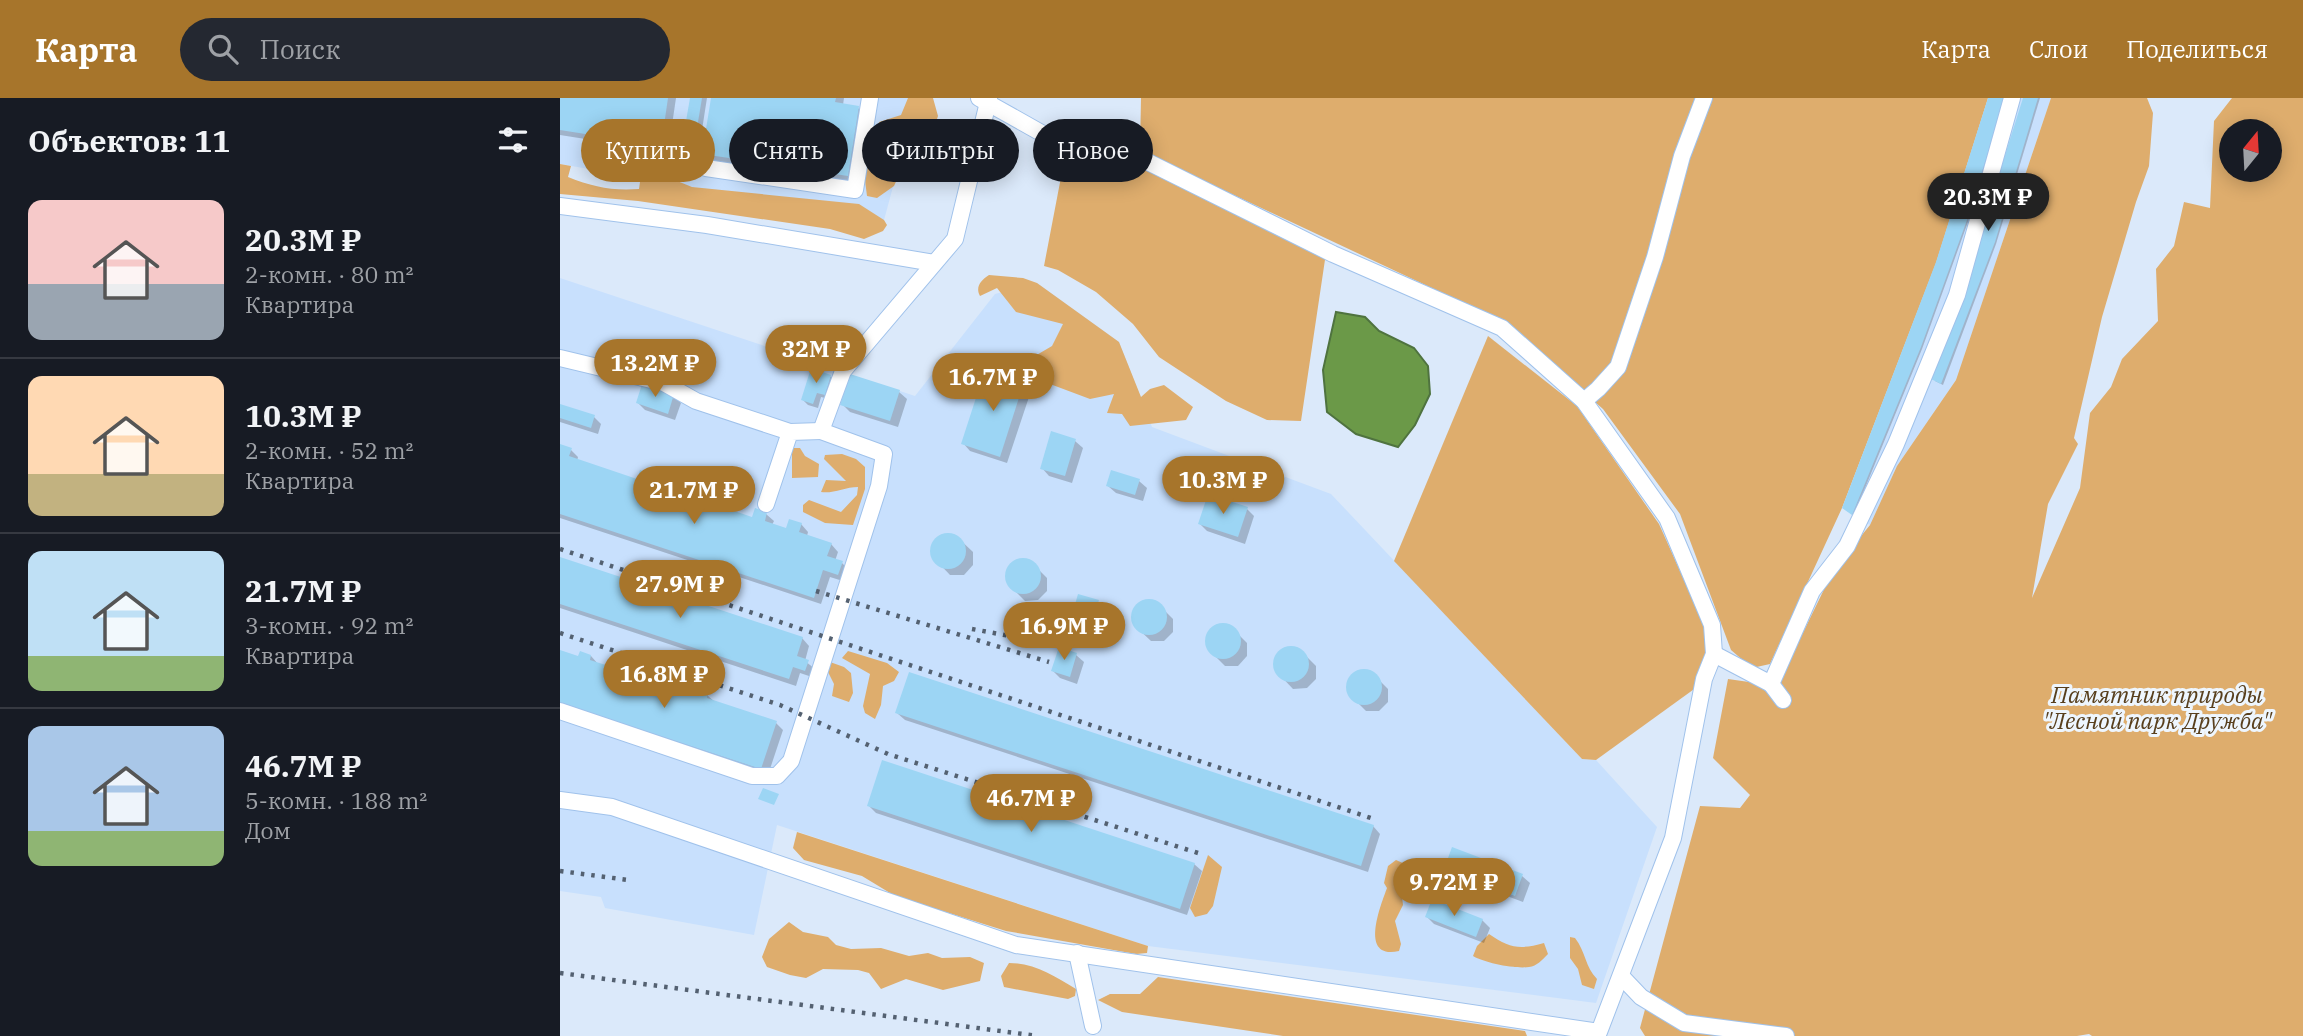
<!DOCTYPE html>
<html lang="ru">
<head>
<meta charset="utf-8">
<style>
	body { margin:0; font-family:"IBM Plex Serif",serif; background:#242831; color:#f1f3f6; height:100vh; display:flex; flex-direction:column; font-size:26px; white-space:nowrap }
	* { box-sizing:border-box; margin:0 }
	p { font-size:23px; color:#9ea1a6 }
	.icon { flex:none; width:38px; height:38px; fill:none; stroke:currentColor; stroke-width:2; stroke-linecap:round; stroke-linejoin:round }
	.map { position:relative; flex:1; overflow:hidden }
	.sheet { display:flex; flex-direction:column; background:#171b24; width:560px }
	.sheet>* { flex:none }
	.banner { position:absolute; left:21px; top:21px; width:665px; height:63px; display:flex; gap:14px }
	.needle { width:46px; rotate:18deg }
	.controls { position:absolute; left:1659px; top:21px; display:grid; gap:14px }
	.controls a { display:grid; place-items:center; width:63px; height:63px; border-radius:50%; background:#171b24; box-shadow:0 4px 18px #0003; font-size:35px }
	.price { position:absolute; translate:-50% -60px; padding:0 16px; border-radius:24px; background:#a7752b; color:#fff; font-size:23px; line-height:46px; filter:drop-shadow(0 2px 4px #0008) }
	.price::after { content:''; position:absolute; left:50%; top:42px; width:21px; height:16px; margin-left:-10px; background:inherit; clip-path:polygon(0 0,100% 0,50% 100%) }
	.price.active { background:#222; color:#fff }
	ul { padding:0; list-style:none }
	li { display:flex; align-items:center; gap:21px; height:175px; padding:0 28px }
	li+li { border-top:2px solid #363941 }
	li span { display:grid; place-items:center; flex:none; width:196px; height:140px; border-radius:14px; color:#555 }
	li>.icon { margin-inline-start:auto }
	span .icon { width:84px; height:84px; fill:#fffc; stroke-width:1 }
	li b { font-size:30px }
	h2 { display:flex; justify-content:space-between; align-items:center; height:84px; padding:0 28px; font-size:30px }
	.chip { padding:0 24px; border-radius:32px; background:#171b24; box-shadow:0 4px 18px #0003; font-size:24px; line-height:63px }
	.chip.active { background:#a7752b; color:#fff }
	header { display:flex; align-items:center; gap:42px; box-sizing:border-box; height:98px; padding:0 35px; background:#a7752b; color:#fff }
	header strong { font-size:33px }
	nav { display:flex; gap:38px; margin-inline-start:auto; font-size:24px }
	.search { width:490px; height:63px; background:#242831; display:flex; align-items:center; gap:18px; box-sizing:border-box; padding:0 24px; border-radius:38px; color:#9ea1a6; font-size:26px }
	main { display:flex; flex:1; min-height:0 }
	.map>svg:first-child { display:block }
	.built { fill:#c8e0fd }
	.green { fill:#dead6d; fill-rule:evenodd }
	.water { fill:#6b9948; stroke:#4f733f; stroke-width:2 }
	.shadow { fill:#0003 }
	.building { fill:#9cd5f4 }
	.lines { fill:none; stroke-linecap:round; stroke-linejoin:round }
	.minor-casing { stroke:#a0c2eb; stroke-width:18 }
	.minor { stroke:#fff; stroke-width:16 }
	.rail { stroke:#546171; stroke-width:4.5; stroke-dasharray:3.5 7; stroke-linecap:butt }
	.labels { text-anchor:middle; stroke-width:6; stroke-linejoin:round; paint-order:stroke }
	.park-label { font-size:23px; font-style:italic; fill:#583f1d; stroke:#eef6fe }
</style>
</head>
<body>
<header>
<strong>Карта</strong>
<div class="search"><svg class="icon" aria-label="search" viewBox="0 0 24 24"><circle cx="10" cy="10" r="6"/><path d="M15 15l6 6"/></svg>Поиск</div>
<nav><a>Карта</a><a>Слои</a><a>Поделиться</a></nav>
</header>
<main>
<section class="sheet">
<h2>Объектов: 11<svg class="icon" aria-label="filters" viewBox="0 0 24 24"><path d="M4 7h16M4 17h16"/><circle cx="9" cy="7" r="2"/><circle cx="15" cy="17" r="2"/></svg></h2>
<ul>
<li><span style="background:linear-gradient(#f6c9c9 60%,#9aa5b1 0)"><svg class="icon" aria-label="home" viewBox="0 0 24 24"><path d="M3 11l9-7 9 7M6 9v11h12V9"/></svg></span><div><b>20.3M ₽</b><p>2-комн. · 80 m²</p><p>Квартира</p></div></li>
<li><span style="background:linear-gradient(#ffd9b3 70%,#c2b280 0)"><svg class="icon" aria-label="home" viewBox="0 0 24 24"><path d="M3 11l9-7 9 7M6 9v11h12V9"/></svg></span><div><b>10.3M ₽</b><p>2-комн. · 52 m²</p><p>Квартира</p></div></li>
<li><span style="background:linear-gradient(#bfe0f5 75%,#8fb573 0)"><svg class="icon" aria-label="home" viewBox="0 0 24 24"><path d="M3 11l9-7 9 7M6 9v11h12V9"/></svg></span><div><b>21.7M ₽</b><p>3-комн. · 92 m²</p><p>Квартира</p></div></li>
<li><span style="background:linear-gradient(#a9c7e8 75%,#8fb573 0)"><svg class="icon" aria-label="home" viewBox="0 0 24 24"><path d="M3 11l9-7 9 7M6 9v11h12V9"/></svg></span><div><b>46.7M ₽</b><p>5-комн. · 188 m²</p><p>Дом</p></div></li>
</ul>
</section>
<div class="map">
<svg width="1743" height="938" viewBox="0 0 1743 938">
	<rect width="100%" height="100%" fill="#dbe9fa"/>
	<g class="built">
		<path d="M0 0H357L324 122 0 66Z"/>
		<path d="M1428 0H1491L1396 282 1337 368 1310 427 1292 417Z"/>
		<path d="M0 180 355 298 435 196 477 185 559 244 592 329 771 396 1022 661 1036 662 1097 729 1036 905 588 848 217 727 194 837 45 810 41 799 0 793Z"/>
	</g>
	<g class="green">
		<path d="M348 0H373L378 18 371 39 352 49 334 88 317 100 307 98 303 67 308 52 312 50 328 60 333 55 332 33 318 29 319 24 341 17Z"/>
		<path d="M581 0H1428L1376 165 1282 410 1210 566 1192 570 1171 552 1120 416 1043 311 942 223 580 53Z"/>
		<path d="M1491 0H1587L1593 15 1589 68 1576 104 1542 219 1514 340 1518 346 1488 406 1472 500 1520 390 1530 315 1551 289 1562 261 1598 223 1596 171 1614 148 1624 104 1650 110 1654 23 1672 0H1743V938H1532L1529 936 1517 938H1085L1080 930 1140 708 1180 710 1190 697 1153 660 1168 581 1217 588 1273 473 1310 427 1337 368 1396 282ZM1671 33H1710V72H1671Z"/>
		<path d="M506 53 591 71 766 155 741 323 707 322 666 303 599 259 573 226 536 194 498 172 484 168Z"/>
		<path d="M0 66 11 68 8 79C33 89 52 93 79 91L80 84 95 74 132 89 299 106 324 122 327 127 323 133 304 141 270 131 78 103 0 96Z"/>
		<path d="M429 177 463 180 477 185 559 244 581 299 590 291 604 287 633 309 626 322 570 328 562 316 547 315 554 296 530 301 474 280 463 265 492 248 503 226 456 214 437 190 420 198C415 189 421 182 429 177Z"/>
		<path d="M928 238 1017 308 1099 426 1146 531V557L1137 589 1036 662 1022 661 834 463Z"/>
		<path d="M232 350H240L245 358 259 366 258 379 232 380Z"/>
		<path d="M282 356 296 361 305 369V391L293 427 265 425 243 414V407L249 402 281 414 297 397 298 389C285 389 273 396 261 394L266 382 286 383 264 361 265 357Z"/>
		<path d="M288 553 327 565 339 574 334 583 323 588 321 607 315 621 305 615 303 608 310 576 282 560Z"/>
		<path d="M270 564 284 569 291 575 293 595 289 604 272 598 274 586 266 570Z"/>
		<path d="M237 734 588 848 587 855 576 856 446 833 335 798 302 778 244 762 233 750Z"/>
		<path d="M648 757 662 769 653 808 647 816 635 819 630 810Z"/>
		<path d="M836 762 845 766 840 782 843 807 835 823 841 846 839 853C799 862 820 809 827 790L824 785 828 768Z"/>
		<path d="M229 824 243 834 268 839 276 847 291 851 321 850 349 858 368 855 382 860 410 859 424 865 420 883 383 892 346 881 321 891 309 875 298 872 263 871 246 880 230 877 207 869 202 859 209 841Z"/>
		<path d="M929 836C949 850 960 852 984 845L988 856C982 862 977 868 969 869 955 871 925 865 913 858L917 848Z"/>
		<path d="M1010 839 1015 840C1026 854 1025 869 1037 881L1034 891 1022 887 1018 871 1010 860Z"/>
		<path d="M449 865C475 865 494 878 516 891L515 898 508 901 444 889 441 878Z"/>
		<path d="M598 879 965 933 967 938H723L562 914 538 902 550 896H580Z"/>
	</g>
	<path class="water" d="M776 214 805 219 819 233 854 250 868 268 870 296 855 327 838 349 796 336 767 314 763 272Z"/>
	<g class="shadow">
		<path d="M0 0H116L108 54 0 37Z"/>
		<path d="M131 0H147L139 51 129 50 124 45Z"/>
		<path d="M153 0H284L283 7 298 10 306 17 295 85 151 62 144 55Z"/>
		<path d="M1430 0H1447L1408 124 1362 251 1294 417 1286 412 1378 165Z"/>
		<path d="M1465 0H1480L1436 146 1383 287 1375 283Z"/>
		<path d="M427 274 464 286 471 293 447 365 410 353 403 345Z"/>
		<path d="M270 278 275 283 269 301 261 299 258 310 248 307 243 302Z"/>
		<path d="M291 278 339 294 347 301 338 329 290 314 282 306Z"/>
		<path d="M113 298 121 305 115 322 85 312 78 305Z"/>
		<path d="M0 308 34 319 41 326 38 336 0 324Z"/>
		<path d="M515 343 523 350 512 385 489 378 482 370Z"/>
		<path d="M0 348 11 352 18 359 17 363 78 383 93 378 100 386 99 390 113 394 126 389 133 396 131 400 193 421 206 416 214 423 212 427 227 432 241 426 248 434 247 438 271 446 278 454 275 463 282 465 289 472 286 484 270 479 261 506 0 420Z"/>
		<path d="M579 383 587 390 583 403 556 395 548 388Z"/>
		<path d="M687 411 694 418 685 446 647 433 640 426Z"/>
		<path d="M382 437H395L413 454V467L404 477H390L373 459 372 446Z"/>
		<path d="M0 461 242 540 249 548 245 563 255 571 252 579 240 575 236 588 0 510Z"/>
		<path d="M456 462H469L487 480V493L478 502 465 503 447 485V472Z"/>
		<path d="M582 503H595L613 521V534L604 543H591L573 526V512Z"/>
		<path d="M538 504 546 511 543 522 523 517 516 509Z"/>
		<path d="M656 528H670L687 545V558L678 568H665L647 550V537Z"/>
		<path d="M725 550H738L756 568V581L747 590 733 591 716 573V560Z"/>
		<path d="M0 554 19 560 31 558 39 567 75 578H89L96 586 134 598 147 597 156 605 216 625 223 632 208 677 0 609Z"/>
		<path d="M516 557 524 564 517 586 500 580 493 573Z"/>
		<path d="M797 573H810L828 591V604L819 613H806L788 595V582Z"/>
		<path d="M337 615 813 728 820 736 808 774 345 622Z"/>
		<path d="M309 708 634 766 642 773 627 817 316 715Z"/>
		<path d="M886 771 962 778 970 785 963 804 893 778Z"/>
		<path d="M867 819 922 822 930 830 924 845 874 826Z"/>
	</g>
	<g class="building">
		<path d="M0 0H108L101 48 0 32Z"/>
		<path d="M130 0H142L134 48 122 46Z"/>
		<path d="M151 0H276L275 4 299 8 288 78 142 56Z"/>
		<path d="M1428 0H1445L1407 122 1361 249 1292 417 1282 410 1376 164Z"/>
		<path d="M1463 0H1478L1435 144 1381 286 1371 281 1401 197Z"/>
		<path d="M251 270 271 277 265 297 257 295 253 306 241 302Z"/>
		<path d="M425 272 464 284 440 359 401 346Z"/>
		<path d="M290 276 340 292 330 323 280 307Z"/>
		<path d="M82 286 114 296 108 316 76 305Z"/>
		<path d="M0 306 35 317 31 330 0 320Z"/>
		<path d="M491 333 516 341 505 378 480 371Z"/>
		<path d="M0 346 12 350 9 358 77 381 80 372 94 377 91 385 112 392 114 383 126 387 124 396 192 419 195 410 207 414 205 423 226 430 229 421 242 425 239 434 272 445 267 458 283 463 278 477 263 472 254 500 0 416Z"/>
		<path d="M551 372 580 381 575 397 546 388Z"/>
		<path d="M648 396 688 409 678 439 638 426Z"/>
		<circle cx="388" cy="453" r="18"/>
		<path d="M0 459 243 539 237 558 249 562 245 573 233 569 229 581 0 506Z"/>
		<circle cx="463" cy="478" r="18"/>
		<path d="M518 496 539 502 535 516 514 510Z"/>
		<circle cx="589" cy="519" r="18"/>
		<circle cx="663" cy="543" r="18"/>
		<circle cx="731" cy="566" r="18"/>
		<path d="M499 549 517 555 510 579 491 573Z"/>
		<path d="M0 552 18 558 20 553 31 557 30 562 74 576 75 572 90 577 88 581 133 596 135 591 148 595 147 600 217 623 201 671 0 605Z"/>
		<circle cx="804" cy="589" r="18"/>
		<path d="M349 574 814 727 801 768 335 615Z"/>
		<path d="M322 662 635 765 620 811 307 708Z"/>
		<path d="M203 690 219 696 214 707 198 701Z"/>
		<path d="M892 749 963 776 955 798 884 771Z"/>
		<path d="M872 801 923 821 916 839 865 819Z"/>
	</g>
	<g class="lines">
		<defs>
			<g id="minor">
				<path d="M146 70 295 92 310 0"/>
				<path d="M0 108 147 127 374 165"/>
				<path d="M0 260 104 285 136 303 230 334"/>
				<path d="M1024 303 1038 291 1058 269 1095 159 1122 58 1144 0"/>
				<path d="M206 406 230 334 261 333"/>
				<path d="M1154 556 1211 586 1252 493 1287 448 1336 346 1397 197 1452 0"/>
				<path d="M1211 586 1223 602"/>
				<path d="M0 613 192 678H217L231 663 319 388 324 356 261 333 283 273 395 141 429 0"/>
				<path d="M0 702 52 709 456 847 1039 934 1113 740 1144 581 1154 556 1152 527 1107 420 1024 303 942 230 773 156 586 63 492 41 419 0"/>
				<path d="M517 855 533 928"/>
				<path d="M1061 878 1081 899 1124 925 1226 938"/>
			</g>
		</defs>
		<use href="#minor" class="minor-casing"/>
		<use href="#minor" class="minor"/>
		<g class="rail">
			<path d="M0 451 814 721"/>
			<path d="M256 493 489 564"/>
			<path d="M412 531 466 541 492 549"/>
			<path d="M0 535 220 607 328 656 638 755"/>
			<path d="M0 773 68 782"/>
			<path d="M0 875 478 938"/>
		</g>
	</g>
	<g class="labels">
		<g class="park-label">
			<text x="1597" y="605">Памятник природы<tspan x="1597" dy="26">"Лесной парк Дружба"</tspan></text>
		</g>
	</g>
</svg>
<div class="controls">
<a><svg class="needle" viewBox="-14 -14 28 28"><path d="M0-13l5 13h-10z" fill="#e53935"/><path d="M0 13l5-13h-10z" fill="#9ea1a6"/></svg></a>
</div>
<b class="price active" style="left:1428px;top:135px">20.3M ₽</b>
<b class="price" style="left:256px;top:287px">32M ₽</b>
<b class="price" style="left:95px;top:301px">13.2M ₽</b>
<b class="price" style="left:433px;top:315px">16.7M ₽</b>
<b class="price" style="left:663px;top:418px">10.3M ₽</b>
<b class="price" style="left:134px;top:428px">21.7M ₽</b>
<b class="price" style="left:120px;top:522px">27.9M ₽</b>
<b class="price" style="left:504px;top:564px">16.9M ₽</b>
<b class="price" style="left:104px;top:612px">16.8M ₽</b>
<b class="price" style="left:471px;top:736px">46.7M ₽</b>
<b class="price" style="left:894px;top:820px">9.72M ₽</b>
<div class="banner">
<a class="chip active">Купить</a>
<a class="chip">Снять</a>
<a class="chip">Фильтры</a>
<a class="chip">Новое</a>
</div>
</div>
</main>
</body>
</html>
